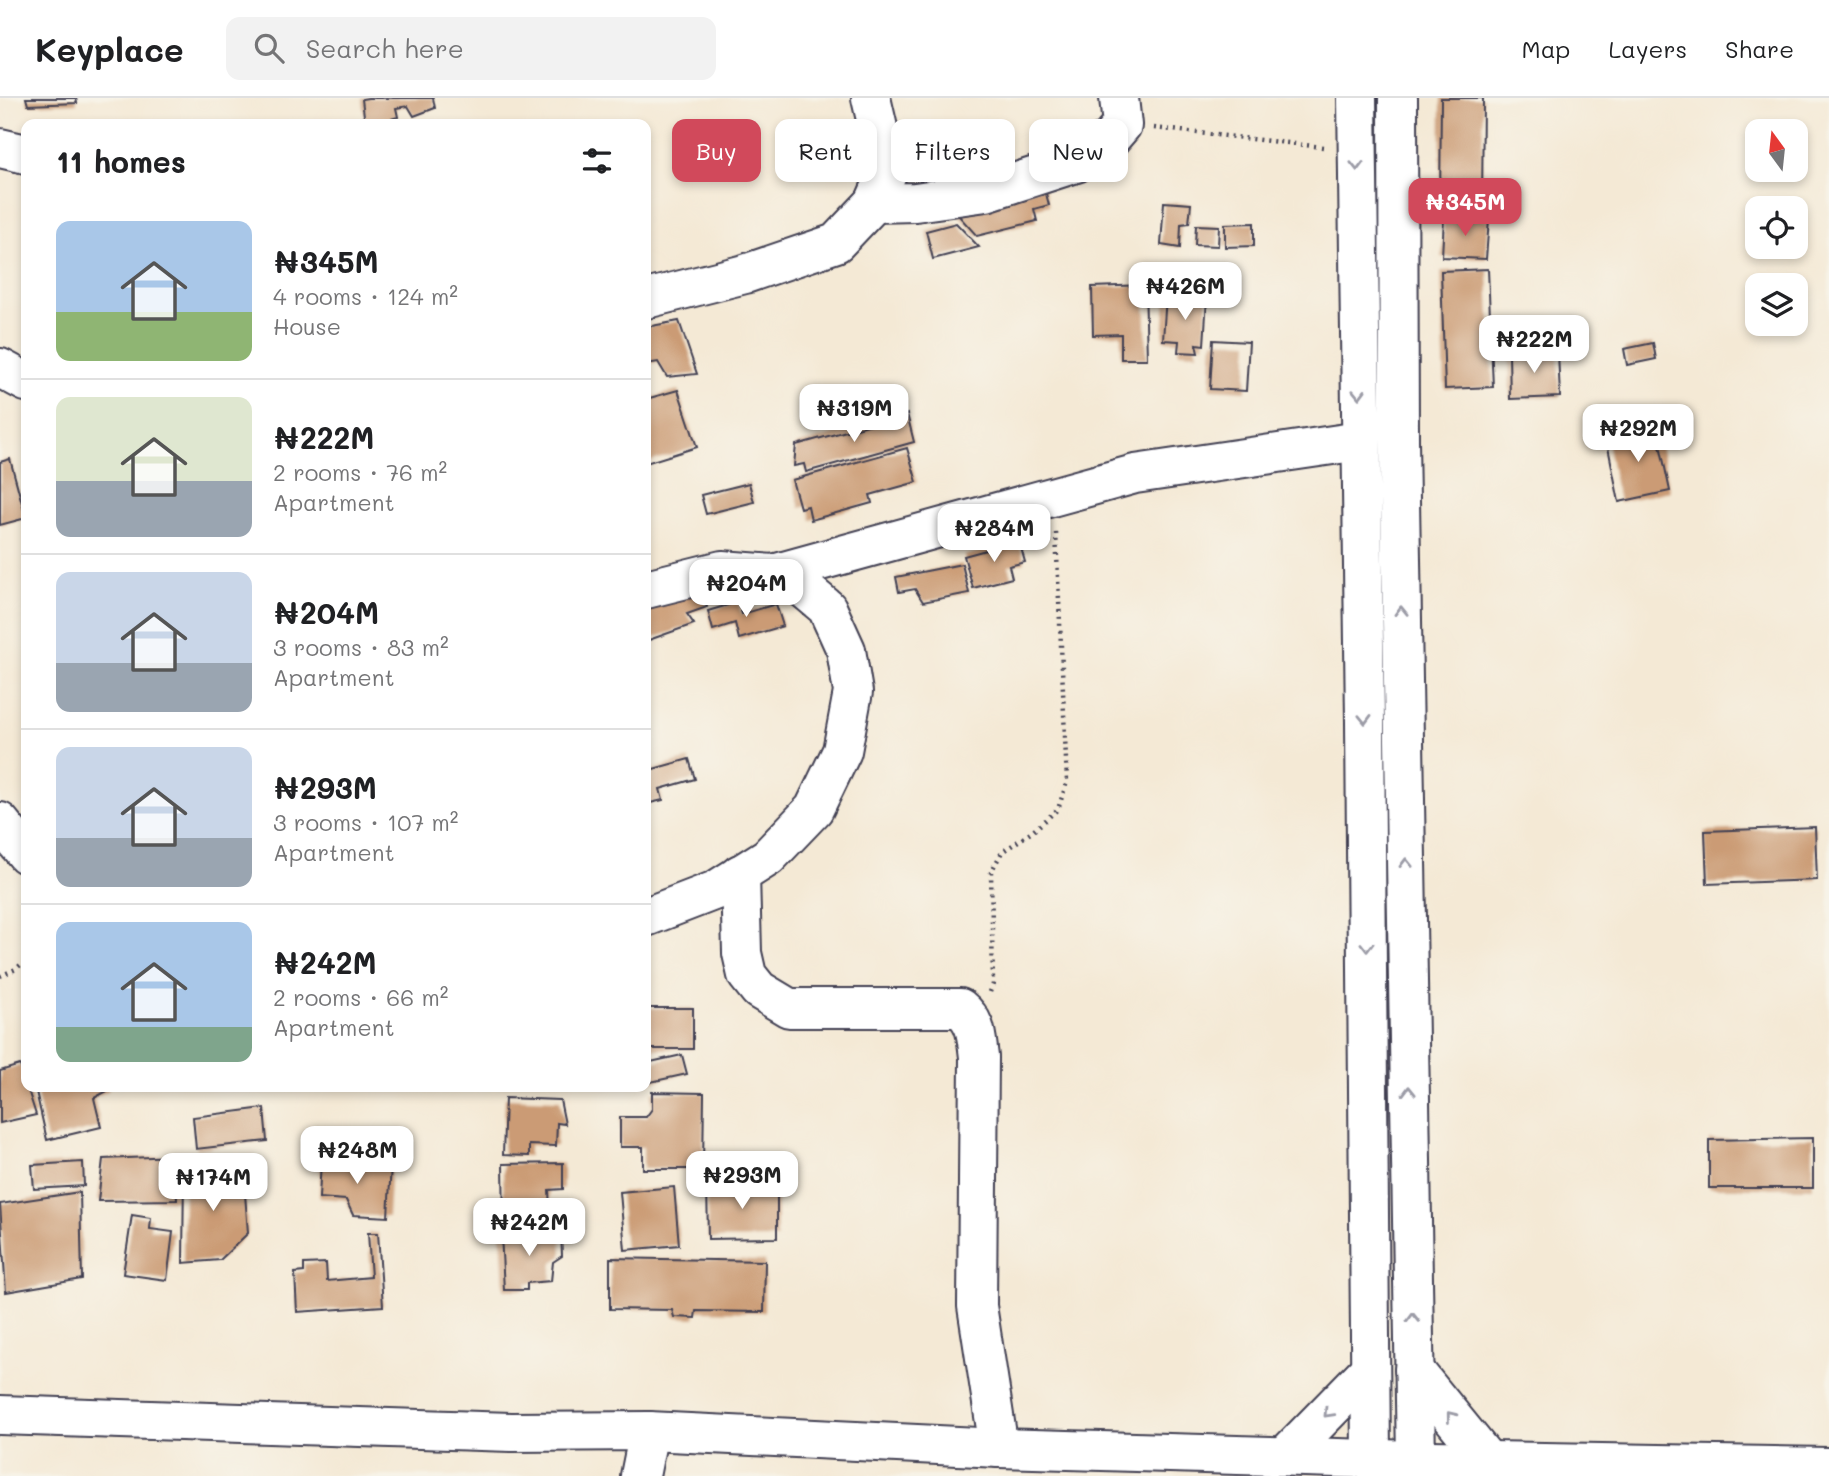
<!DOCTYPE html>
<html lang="en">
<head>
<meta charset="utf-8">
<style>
	body { margin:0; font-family:Mali,sans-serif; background:#f2f2f2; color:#202124; height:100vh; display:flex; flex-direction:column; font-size:26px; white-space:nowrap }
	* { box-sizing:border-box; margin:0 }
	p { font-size:23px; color:#757577 }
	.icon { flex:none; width:38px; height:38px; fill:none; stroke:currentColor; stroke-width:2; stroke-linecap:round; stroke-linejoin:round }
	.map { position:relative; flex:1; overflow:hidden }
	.panel { position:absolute; left:21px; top:21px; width:630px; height:973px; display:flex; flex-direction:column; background:#fff; border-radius:14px; box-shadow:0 4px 10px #0003 }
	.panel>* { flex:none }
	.banner { position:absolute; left:672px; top:21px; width:665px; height:63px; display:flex; gap:14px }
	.needle { width:46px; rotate:345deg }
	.tools { position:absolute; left:1745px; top:21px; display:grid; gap:14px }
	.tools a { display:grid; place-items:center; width:63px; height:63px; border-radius:14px; background:#fff; box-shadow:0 4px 10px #0003; font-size:35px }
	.price { position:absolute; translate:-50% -60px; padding:0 16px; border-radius:14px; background:#fff; color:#222; font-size:23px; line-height:46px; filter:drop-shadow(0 2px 4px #0008) }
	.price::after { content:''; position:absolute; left:50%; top:42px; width:21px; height:16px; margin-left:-10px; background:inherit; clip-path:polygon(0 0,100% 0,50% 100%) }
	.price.selected { background:#d1495b; color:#fff }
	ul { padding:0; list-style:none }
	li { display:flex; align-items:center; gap:21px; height:175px; padding:0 35px }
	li+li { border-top:2px solid #e0e0e0 }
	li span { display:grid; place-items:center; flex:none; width:196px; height:140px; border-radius:14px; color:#555 }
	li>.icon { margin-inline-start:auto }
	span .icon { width:84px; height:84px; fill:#fffc; stroke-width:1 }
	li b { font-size:30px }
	h2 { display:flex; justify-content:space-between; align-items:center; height:84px; padding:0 35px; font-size:30px }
	.pill { padding:0 24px; border-radius:14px; background:#fff; box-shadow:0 4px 10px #0003; font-size:24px; line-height:63px }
	.pill.selected { background:#d1495b; color:#fff }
	header { display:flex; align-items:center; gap:42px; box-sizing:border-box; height:98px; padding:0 35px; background:#fff; border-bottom:2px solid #e0e0e0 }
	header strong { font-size:33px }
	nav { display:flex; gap:38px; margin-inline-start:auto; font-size:24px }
	.search { width:490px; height:63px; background:#f2f2f2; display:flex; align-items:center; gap:18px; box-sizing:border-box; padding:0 24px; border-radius:14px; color:#757577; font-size:26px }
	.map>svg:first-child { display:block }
	.building { fill:#cb9b74 }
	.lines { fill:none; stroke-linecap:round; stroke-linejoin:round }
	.street-casing { stroke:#424052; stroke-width:42 }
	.secondary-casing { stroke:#424052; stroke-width:42 }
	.path { stroke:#424052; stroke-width:4.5; stroke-dasharray:2 5; stroke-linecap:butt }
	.street { stroke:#fff; stroke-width:38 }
	.secondary { stroke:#fff; stroke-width:38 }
	.oneway { stroke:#9c9ca7 }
</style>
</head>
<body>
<header>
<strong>Keyplace</strong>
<div class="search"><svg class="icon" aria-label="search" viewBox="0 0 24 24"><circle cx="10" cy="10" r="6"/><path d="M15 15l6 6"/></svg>Search here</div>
<nav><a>Map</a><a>Layers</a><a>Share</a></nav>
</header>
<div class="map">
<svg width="1829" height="1378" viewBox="0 0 1829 1378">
	<rect width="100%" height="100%" fill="#f7f3e8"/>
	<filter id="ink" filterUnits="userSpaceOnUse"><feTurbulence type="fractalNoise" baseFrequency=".0143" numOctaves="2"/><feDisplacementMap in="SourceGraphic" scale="14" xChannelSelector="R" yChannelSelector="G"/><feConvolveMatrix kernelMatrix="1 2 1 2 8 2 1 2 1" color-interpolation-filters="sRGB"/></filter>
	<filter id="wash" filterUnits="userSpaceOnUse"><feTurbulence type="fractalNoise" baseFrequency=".00686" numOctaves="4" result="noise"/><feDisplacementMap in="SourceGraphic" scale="28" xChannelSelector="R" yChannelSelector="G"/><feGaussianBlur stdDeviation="1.57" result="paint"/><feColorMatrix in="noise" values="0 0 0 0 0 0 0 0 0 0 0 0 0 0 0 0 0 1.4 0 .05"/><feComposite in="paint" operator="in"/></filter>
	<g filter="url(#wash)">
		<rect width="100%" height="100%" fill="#f4e9d5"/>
		<g id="blocks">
			<g class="building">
				<path d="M26 0H76L77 5 28 7Z"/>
				<path d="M368 0H433L435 10 414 18 408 8 396 10 398 19 387 22 388 26H365L362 1Z"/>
				<path d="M1441 0H1483L1482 108H1440Z"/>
				<path d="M1044 88 1049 107 1034 111 1037 123 977 138 958 117Z"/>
				<path d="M1164 104 1191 106 1189 125 1181 126 1180 150 1161 147Z"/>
				<path d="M1444 119 1489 121 1486 161 1442 159Z"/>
				<path d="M956 125 979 149 933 161 926 133Z"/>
				<path d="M1254 125V148L1225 149V126Z"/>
				<path d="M1196 127 1219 128 1218 148 1195 147Z"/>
				<path d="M1488 171 1493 289 1445 291 1441 173Z"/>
				<path d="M1145 187 1147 261H1121V236L1093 237 1092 189Z"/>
				<path d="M1166 197 1207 200 1204 247 1196 246 1198 255 1178 254 1179 243 1163 242Z"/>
				<path d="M679 223 697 276 667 279 658 264 646 266V229Z"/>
				<path d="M1213 242 1249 244 1246 293 1210 291Z"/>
				<path d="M1653 245 1656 261 1627 267 1624 251Z"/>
				<path d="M1558 254 1560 299 1510 301 1509 255Z"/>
				<path d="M678 292 697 349 646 365V301Z"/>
				<path d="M907 316 914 344 806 374 804 366 794 368 796 347Z"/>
				<path d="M1656 328 1670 393 1619 404 1606 339Z"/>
				<path d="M907 350 917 384 870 397 872 405 811 422 808 408 800 410 792 382Z"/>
				<path d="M10 361 26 420 0 427V364Z"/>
				<path d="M749 385 754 404 706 416 701 397Z"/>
				<path d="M1019 443 1025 464 1009 468 1012 480 973 490 964 458Z"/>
				<path d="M962 466 969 495 923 504 915 491 899 494 896 479Z"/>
				<path d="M698 483 707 509 687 516 694 526 646 543V501Z"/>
				<path d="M738 504 742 516 776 506 783 528 739 541 735 525 713 532 708 513Z"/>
				<path d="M689 661 695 681 660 691 663 702 646 706V673Z"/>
				<path d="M1815 729 1817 782 1707 786 1705 733Z"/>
				<rect x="646" y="910" width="47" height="41"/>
				<path d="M682 957 687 976 646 985V965Z"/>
				<path d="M20 967 36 1017 0 1025V973Z"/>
				<path d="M35 989H108L109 992 94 1000 101 1029 47 1042Z"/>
				<path d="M652 994 704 995 703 1071H643V1049H620V1019H646L652 1011Z"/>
				<path d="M505 1000 560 1002 565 1026 557 1025 556 1048 529 1047V1058L503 1057Z"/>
				<path d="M264 1010 267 1043 196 1051 193 1019Z"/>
				<path d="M1813 1040V1090H1709V1042Z"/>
				<path d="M175 1058 177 1102 98 1103 103 1061Z"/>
				<path d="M321 1062 391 1066 388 1119 353 1117 346 1102 319 1100Z"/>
				<path d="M83 1064 84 1088 34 1091 32 1067Z"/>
				<path d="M563 1065V1091L549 1092 550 1112 525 1113 518 1127H504L503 1066Z"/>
				<path d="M243 1070 248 1135 220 1162 183 1165 184 1072Z"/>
				<path d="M777 1084V1140L708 1141 707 1086Z"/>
				<path d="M674 1089 679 1147 625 1152 620 1094Z"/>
				<path d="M80 1094 82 1181 6 1194 0 1106Z"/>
				<path d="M132 1117 151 1120 150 1131 173 1134 167 1182 123 1176Z"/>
				<path d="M561 1132 562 1158 553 1164 551 1183 527 1185V1192H504L501 1136Z"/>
				<path d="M368 1135H378L383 1208 297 1214 295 1175 304 1174V1166L326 1165 327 1183 371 1179Z"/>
				<path d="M610 1160 765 1163 764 1214 696 1213 695 1220 674 1219 672 1212 610 1211Z"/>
			</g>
		</g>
	</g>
	<g filter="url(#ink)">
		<use href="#blocks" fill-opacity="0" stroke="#424052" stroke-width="2"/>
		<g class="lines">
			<defs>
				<g id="street">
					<path d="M0 50 26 56"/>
					<path d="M874 105 915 104 986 94 1076 65 1110 41 1122 27 1119 0"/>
					<path d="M646 201 745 176 836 145 874 105 888 73 871 0"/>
					<path d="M0 270 26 284"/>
					<path d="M773 476 1135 376 1360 343"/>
					<path d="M646 491 722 472 773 476 796 484 827 510 846 552 853 594 842 653 814 711 768 759 716 792 646 819"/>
					<path d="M0 724 26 756"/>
					<path d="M740 776 742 855 747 877 759 892 789 910H960C977 924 976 938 979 959L977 1208 999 1350"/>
					<path d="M640 1378 649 1333"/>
				</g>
				<g id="secondary">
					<path d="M1357 0 1365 624 1371 1361"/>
					<path d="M1398 0 1399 342 1416 1362"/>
					<path d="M1414 1272 1488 1363"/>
					<path d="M0 1317 511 1334 649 1333 999 1350 1371 1361 1829 1369"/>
					<path d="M1285 1358 1370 1271"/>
				</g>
			</defs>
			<use href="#street" class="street-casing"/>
			<use href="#secondary" class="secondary-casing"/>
			<g class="path">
				<path d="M1154 30 1323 49"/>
				<path d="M0 878 16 871 26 862"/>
				<path d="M990 894 993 886 991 774 1002 754 1032 734 1058 711 1067 684 1056 434"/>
			</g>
			<use href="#street" class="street"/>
			<use href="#secondary" class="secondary"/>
		</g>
		<defs><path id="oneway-chevron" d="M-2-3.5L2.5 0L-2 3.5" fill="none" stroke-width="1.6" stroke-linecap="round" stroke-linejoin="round" transform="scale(1.75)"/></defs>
		<g class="oneway">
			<use href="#oneway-chevron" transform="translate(1357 68) rotate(89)"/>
			<use href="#oneway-chevron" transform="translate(1359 296) rotate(89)"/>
			<use href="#oneway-chevron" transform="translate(1401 513) rotate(-91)"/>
			<use href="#oneway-chevron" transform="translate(1365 621) rotate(89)"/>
			<use href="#oneway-chevron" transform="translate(1406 765) rotate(-91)"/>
			<use href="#oneway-chevron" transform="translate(1367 849) rotate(90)"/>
			<use href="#oneway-chevron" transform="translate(1409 993) rotate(-91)"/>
			<use href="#oneway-chevron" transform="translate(1413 1220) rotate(-91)"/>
			<use href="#oneway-chevron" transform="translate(1328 1315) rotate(134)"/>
			<use href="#oneway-chevron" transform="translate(1451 1318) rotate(-129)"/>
		</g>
	</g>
</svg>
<div class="tools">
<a><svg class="needle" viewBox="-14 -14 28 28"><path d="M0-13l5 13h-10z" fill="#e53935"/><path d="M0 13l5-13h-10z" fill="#757577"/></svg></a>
<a><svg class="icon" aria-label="locate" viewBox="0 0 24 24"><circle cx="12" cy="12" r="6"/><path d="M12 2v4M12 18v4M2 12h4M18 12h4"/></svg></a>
<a><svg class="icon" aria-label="layers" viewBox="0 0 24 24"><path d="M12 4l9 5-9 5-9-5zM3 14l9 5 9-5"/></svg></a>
</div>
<b class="price selected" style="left:1465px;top:140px">₦345M</b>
<b class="price" style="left:1185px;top:224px">₦426M</b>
<b class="price" style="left:1534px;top:277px">₦222M</b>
<b class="price" style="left:854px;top:346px">₦319M</b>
<b class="price" style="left:1638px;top:366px">₦292M</b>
<b class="price" style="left:994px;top:466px">₦284M</b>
<b class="price" style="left:746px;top:521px">₦204M</b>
<b class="price" style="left:357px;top:1088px">₦248M</b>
<b class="price" style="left:742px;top:1113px">₦293M</b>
<b class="price" style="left:213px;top:1115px">₦174M</b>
<b class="price" style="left:529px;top:1160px">₦242M</b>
<div class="banner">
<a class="pill selected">Buy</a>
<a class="pill">Rent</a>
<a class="pill">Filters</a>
<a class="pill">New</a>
</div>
<section class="panel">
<h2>11 homes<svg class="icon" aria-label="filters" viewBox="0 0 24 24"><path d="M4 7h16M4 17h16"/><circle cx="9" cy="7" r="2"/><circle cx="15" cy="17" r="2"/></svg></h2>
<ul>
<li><span style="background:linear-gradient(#a9c7e8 65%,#8fb573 0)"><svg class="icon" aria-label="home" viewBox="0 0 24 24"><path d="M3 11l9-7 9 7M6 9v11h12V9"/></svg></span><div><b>₦345M</b><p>4 rooms · 124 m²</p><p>House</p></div></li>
<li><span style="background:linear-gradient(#dfe7d0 60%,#9aa5b1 0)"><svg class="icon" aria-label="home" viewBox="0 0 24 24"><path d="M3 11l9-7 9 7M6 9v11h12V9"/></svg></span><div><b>₦222M</b><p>2 rooms · 76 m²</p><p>Apartment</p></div></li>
<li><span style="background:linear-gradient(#c9d6e8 65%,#9aa5b1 0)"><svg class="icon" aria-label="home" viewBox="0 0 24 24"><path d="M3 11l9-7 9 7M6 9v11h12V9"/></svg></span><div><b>₦204M</b><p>3 rooms · 83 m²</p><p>Apartment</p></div></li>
<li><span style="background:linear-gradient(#c9d6e8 65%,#9aa5b1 0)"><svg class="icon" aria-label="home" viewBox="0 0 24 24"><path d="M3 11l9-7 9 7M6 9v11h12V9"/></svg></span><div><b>₦293M</b><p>3 rooms · 107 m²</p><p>Apartment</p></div></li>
<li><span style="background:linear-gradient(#a9c7e8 75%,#7fa58c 0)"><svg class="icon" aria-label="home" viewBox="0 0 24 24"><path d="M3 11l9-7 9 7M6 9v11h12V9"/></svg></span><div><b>₦242M</b><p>2 rooms · 66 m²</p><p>Apartment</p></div></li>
</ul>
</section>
</div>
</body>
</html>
